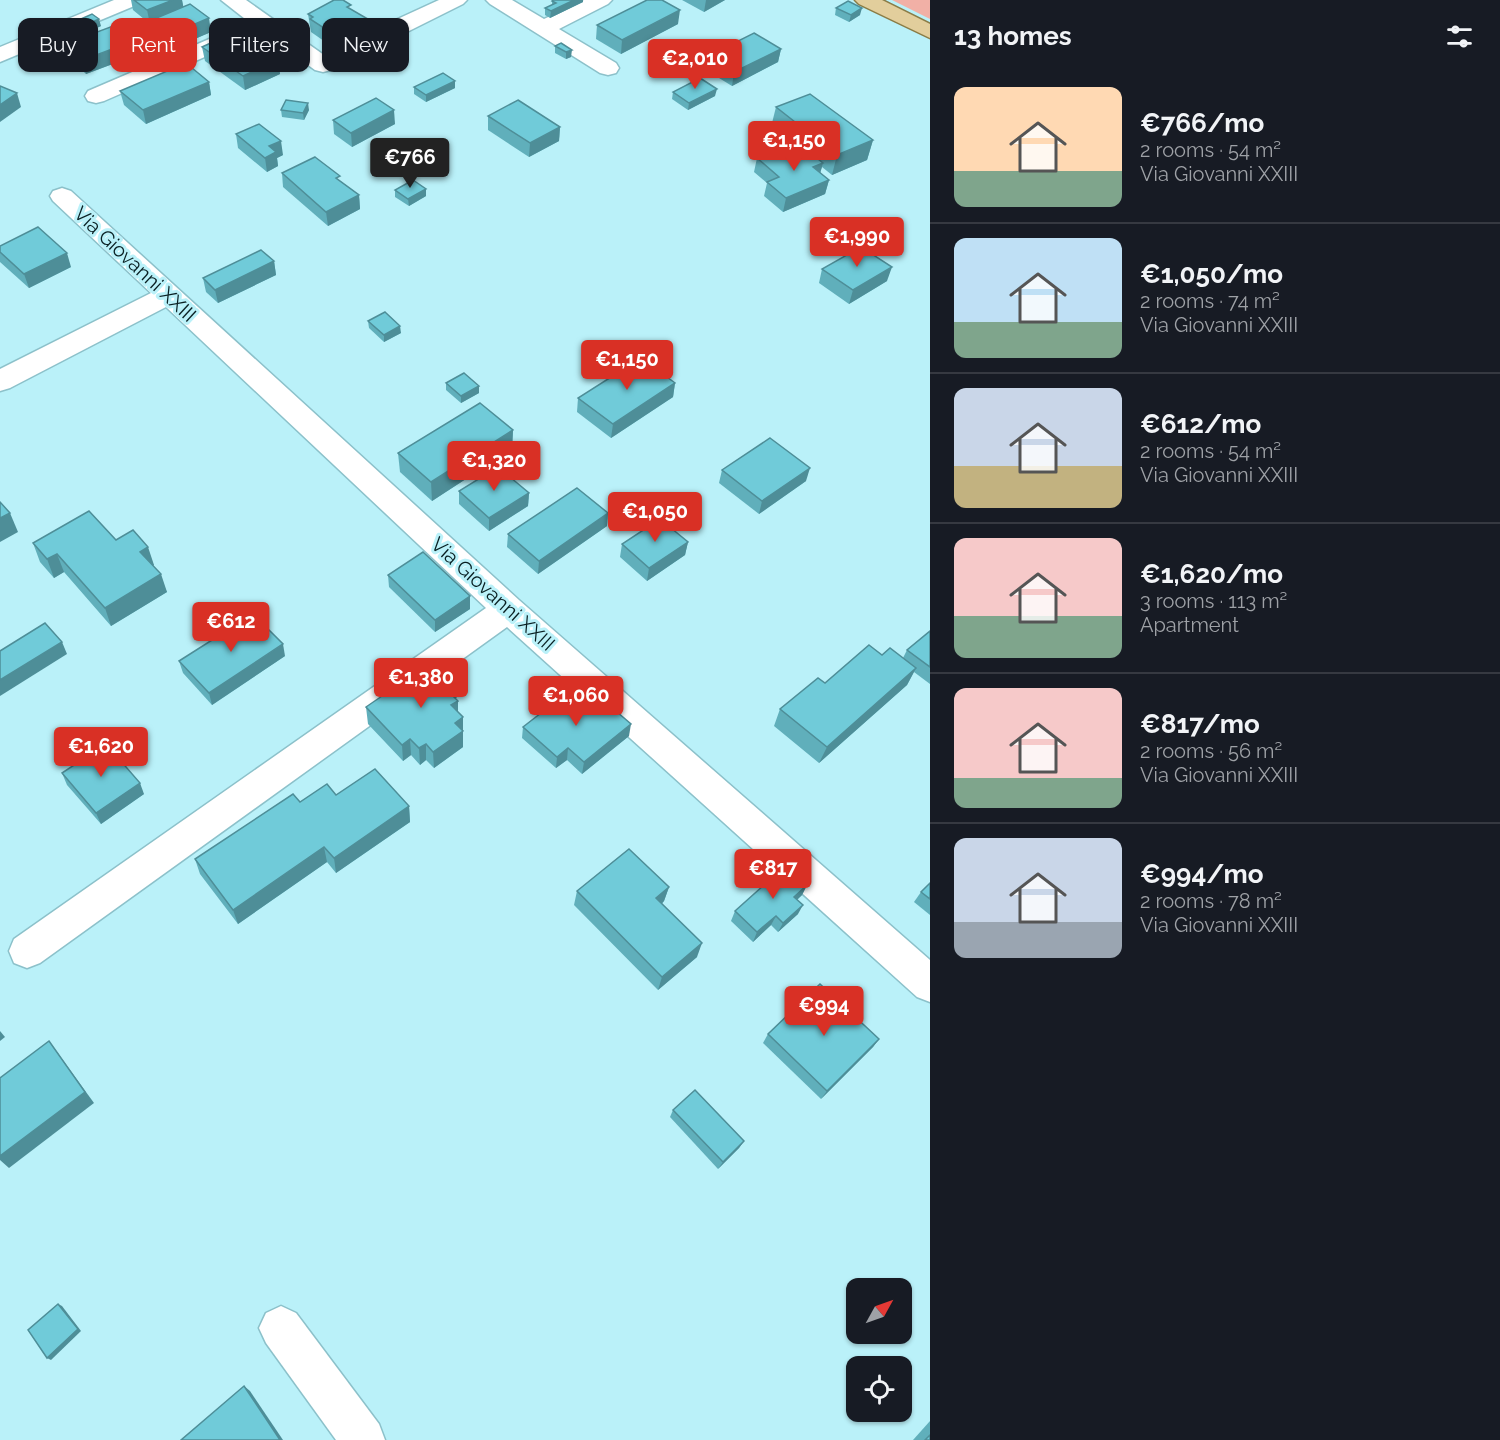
<!DOCTYPE html>
<html lang="en">
<head>
<meta charset="utf-8">
<style>
	body { margin:0; font-family:Raleway,sans-serif; background:#20242c; color:#f1f3f6; height:100vh; display:flex; flex-direction:column; font-size:22px; white-space:nowrap }
	* { box-sizing:border-box; margin:0 }
	p { font-size:20px; color:#9ea1a6 }
	.icon { flex:none; width:33px; height:33px; fill:none; stroke:currentColor; stroke-width:2; stroke-linecap:round; stroke-linejoin:round }
	.map { position:relative; flex:1; overflow:hidden }
	.details { display:flex; flex-direction:column; background:#171b24; width:570px }
	.details>* { flex:none }
	.guide { position:absolute; left:18px; top:18px; width:570px; height:54px; display:flex; gap:12px }
	.needle { width:39px; rotate:50deg }
	.buttons { position:absolute; left:846px; top:1278px; display:grid; gap:12px }
	.buttons a { display:grid; place-items:center; width:66px; height:66px; border-radius:12px; background:#171b24; box-shadow:0 2px 4px #0004; font-size:30px }
	.price { position:absolute; translate:-50% -51px; padding:0 14px; border-radius:6px; background:#d93025; color:#fff; font-size:20px; line-height:39px; filter:drop-shadow(0 2px 3px #0008) }
	.price::after { content:''; position:absolute; left:50%; top:36px; width:18px; height:14px; margin-left:-9px; background:inherit; clip-path:polygon(0 0,100% 0,50% 100%) }
	.price.active { background:#222; color:#fff }
	ul { padding:0; list-style:none }
	li { display:flex; align-items:center; gap:18px; height:150px; padding:0 24px }
	li+li { border-top:2px solid #363941 }
	li span { display:grid; place-items:center; flex:none; width:168px; height:120px; border-radius:12px; color:#555 }
	li>.icon { margin-inline-start:auto }
	span .icon { width:72px; height:72px; fill:#fffc; stroke-width:1 }
	li b { font-size:26px }
	h2 { display:flex; justify-content:space-between; align-items:center; height:72px; padding:0 24px; font-size:26px }
	.pill { padding:0 21px; border-radius:12px; background:#171b24; box-shadow:0 2px 4px #0004; font-size:21px; line-height:54px }
	.pill.active { background:#d93025; color:#fff }
	main { display:flex; flex:1; min-height:0 }
	.map>svg:first-child { display:block }
	.green { fill:#f1b0a6 }
	.lines { fill:none; stroke-linecap:round; stroke-linejoin:round }
	.minor-casing { stroke:#8cc1ca; stroke-width:3 }
	.major-casing { stroke:#8a7c46; stroke-width:3 }
	.minor { fill:#fff; fill-rule:evenodd }
	.major { fill:#e2ce9c; fill-rule:evenodd }
	.wall { fill:#60afbb }
	.shaded-wall { fill:#4e8e98 }
	.building { fill:#70cbd9; stroke:#4e8e98; stroke-width:1.5 }
	.labels { text-anchor:middle; stroke-width:6; stroke-linejoin:round; paint-order:stroke }
	.street-label { font-size:20px; fill:#091f22; stroke:#baf1f9 }
</style>
</head>
<body>
<main>
<div class="map">
<svg width="930" height="1440" viewBox="0 0 930 1440">
	<rect width="100%" height="100%" fill="#baf1f9"/>
	<path class="green" d="M892 0H930V19Z"/>
	<g class="lines">
		<defs>
			<g id="minor">
				<path d="M114 0H143L139 4 0 62V47Z"/>
				<path d="M221 0H246L331 60 334 65 331 70 323 72 315 70 262 32 104 101 96 103 88 101 85 96 88 91 249 22Z"/>
				<path d="M439 0H467L463 4 407 32 399 33 391 32 388 27 391 22Z"/>
				<path d="M486 0H512L544 19 584 0H612L608 4 559 29 616 63 619 68 616 73 608 75 600 73 490 4Z"/>
				<path d="M62 188 71 191 519 600 930 960V1002L917 997 507 627 40 963 27 968 14 963 9 951 14 939 486 608 166 307 10 388 0 391V369L151 293 53 201 50 196 53 191Z"/>
				<path d="M281 1306 296 1313 379 1424 385 1440H336L266 1343 259 1328 266 1313Z"/>
			</g>
			<path id="major" d="M855 0H882L930 24V38L859 4Z"/>
		</defs>
		<use href="#minor" class="minor-casing"/>
		<use href="#major" class="major-casing"/>
		<use href="#minor" class="minor"/>
		<use href="#major" class="major"/>
	</g>
	<g class="wall">
		<path d="M131 0H182L183 7 211 32 176 47 157 33 155 22 150 24 133 10Z"/>
		<path d="M682 0H725L704 12Z"/>
		<path d="M552 1 583 2 550 18 545 15V8L552 5Z"/>
		<path d="M836 8 860 15 849 22 835 15Z"/>
		<path d="M351 9 367 32 334 48 311 32 308 14Z"/>
		<path d="M81 19 101 26 90 31 82 26Z"/>
		<path d="M678 24 621 54 596 39 597 25Z"/>
		<path d="M561 43 571 57 566 59 555 53V46Z"/>
		<path d="M65 44 134 56 86 74 69 58Z"/>
		<path d="M202 47 278 60 280 74 245 90 205 61Z"/>
		<path d="M781 49 778 62 732 86 706 70 708 56Z"/>
		<path d="M455 81V88L426 102 414 94V87Z"/>
		<path d="M209 82 211 95 146 124 124 105 120 91Z"/>
		<path d="M673 92 715 96 688 110 672 99Z"/>
		<path d="M776 107 873 140 867 160 832 175 822 167 820 173 829 180 825 194 783 212 764 196 767 183 754 172 757 158 777 159 800 150 771 127Z"/>
		<path d="M281 110H309L304 120 282 117Z"/>
		<path d="M488 116 560 127 559 141 529 157 488 130Z"/>
		<path d="M333 120 395 124 352 147 334 134Z"/>
		<path d="M236 134 283 155 277 158 278 166 267 172 238 148Z"/>
		<path d="M282 173 340 181 359 195 360 209 328 226 283 187Z"/>
		<path d="M395 190 426 196 409 206 395 197Z"/>
		<path d="M0 246 71 267 29 288 0 262Z"/>
		<path d="M274 261 276 275 218 303 206 292 203 278Z"/>
		<path d="M822 269 887 281 849 304 819 283Z"/>
		<path d="M368 321 401 333 384 342 369 328Z"/>
		<path d="M446 383 479 386V393L461 403 446 390Z"/>
		<path d="M675 383 673 397 611 438 577 412 578 398Z"/>
		<path d="M513 430 512 449 432 501 400 472 398 453Z"/>
		<path d="M722 470 806 481 759 514 719 483Z"/>
		<path d="M459 491 529 493 528 506 489 531 459 504Z"/>
		<path d="M608 513 607 526 538 574 507 547 508 534Z"/>
		<path d="M116 540 154 565 153 566 167 592 111 626 64 572 54 578 40 562 33 543Z"/>
		<path d="M688 542 685 555 647 581 620 557 622 544Z"/>
		<path d="M388 575 470 596V609L435 632 389 587Z"/>
		<path d="M930 631V684L914 672 907 685 819 763 774 726 780 709 825 683 882 655 903 658 907 650Z"/>
		<path d="M285 656 212 705 183 673 179 661Z"/>
		<path d="M457 697 456 698 458 712 463 717V747L434 768 426 760 420 765 411 755 403 761 368 724 366 707Z"/>
		<path d="M600 714 629 736 582 774 567 760 556 768 522 738 523 727Z"/>
		<path d="M62 773 144 794 101 824 67 785Z"/>
		<path d="M336 795 409 806 410 822 336 873 327 862 238 924 200 874 195 859 300 802Z"/>
		<path d="M930 883V915L914 902 921 892Z"/>
		<path d="M807 885 802 895 797 900 798 914 778 932 771 925 753 942 731 921 735 911Z"/>
		<path d="M669 887 664 901 662 904 697 957 658 990 574 905 577 891Z"/>
		<path d="M768 1034 879 1039 873 1047 821 1099 763 1043Z"/>
		<path d="M673 1110 744 1141 739 1148 718 1169 670 1117Z"/>
		<path d="M930 1421V1440H913Z"/>
	</g>
	<g class="shaded-wall">
		<path d="M173 0H182L184 10 154 19 155 22 150 24 147 10Z"/>
		<path d="M574 0H583V2L550 18 551 11Z"/>
		<path d="M706 0H725L704 12Z"/>
		<path d="M862 8 860 15 849 22 851 15Z"/>
		<path d="M680 10 678 24 621 54 622 40Z"/>
		<path d="M209 18 211 32 176 47 174 33Z"/>
		<path d="M366 18 367 32 334 48 333 34Z"/>
		<path d="M99 19 101 26 90 31 88 24Z"/>
		<path d="M131 42 134 56 86 74 83 60Z"/>
		<path d="M781 49 778 62 732 86 734 72Z"/>
		<path d="M572 50 571 57 566 59V52Z"/>
		<path d="M278 60 280 74 245 90 243 76Z"/>
		<path d="M455 81V88L426 102V95Z"/>
		<path d="M209 82 211 95 146 124 143 110Z"/>
		<path d="M717 89 715 96 688 110 689 103Z"/>
		<path d="M17 93 21 107 0 122V105Z"/>
		<path d="M308 103 309 110 304 120 303 113Z"/>
		<path d="M394 110 395 124 352 147 351 133Z"/>
		<path d="M560 127 559 141 529 157 530 143Z"/>
		<path d="M873 140 867 160 832 175 837 155Z"/>
		<path d="M281 141 283 155 277 158 278 166 267 172 265 158 269 146Z"/>
		<path d="M823 163 819 177 813 167Z"/>
		<path d="M829 180 825 194 783 212 786 198Z"/>
		<path d="M426 189V196L409 206 408 199Z"/>
		<path d="M359 195 360 209 328 226 326 212Z"/>
		<path d="M67 253 71 267 29 288 24 274Z"/>
		<path d="M274 261 276 275 218 303 215 290Z"/>
		<path d="M892 267 887 281 849 304 853 290Z"/>
		<path d="M400 326 401 333 384 342V335Z"/>
		<path d="M675 383 673 397 611 438 613 424Z"/>
		<path d="M479 386V393L461 403V396Z"/>
		<path d="M513 430 512 449 432 501 431 482Z"/>
		<path d="M810 468 806 481 759 514 762 501Z"/>
		<path d="M529 493 528 506 489 531V518Z"/>
		<path d="M10 513 18 532 0 542V518Z"/>
		<path d="M608 513 607 526 538 574 539 561Z"/>
		<path d="M688 542 685 555 647 581 649 568Z"/>
		<path d="M148 547 154 565 146 570 140 552Z"/>
		<path d="M57 554 64 572 54 578 47 559Z"/>
		<path d="M161 574 167 592 111 626 105 608Z"/>
		<path d="M470 596V609L435 632V620Z"/>
		<path d="M62 642 67 654 0 696V680Z"/>
		<path d="M283 644 285 656 212 705 209 693Z"/>
		<path d="M916 668 907 685 819 763 827 747Z"/>
		<path d="M457 680V697L446 705 445 688Z"/>
		<path d="M458 701V718L451 705Z"/>
		<path d="M463 717V747L434 768 433 752 455 723Z"/>
		<path d="M631 724 629 736 582 774 584 762Z"/>
		<path d="M410 739 411 755 403 761 402 745Z"/>
		<path d="M426 744V760L420 765 419 748Z"/>
		<path d="M568 748 567 760 556 768 557 757Z"/>
		<path d="M140 783 144 794 101 824 96 813Z"/>
		<path d="M409 806 410 822 336 873 334 858Z"/>
		<path d="M324 847 327 862 238 924 233 910Z"/>
		<path d="M807 885 802 895 789 907 794 897Z"/>
		<path d="M669 887 664 901 652 912 656 898Z"/>
		<path d="M803 905 798 914 778 932 783 923Z"/>
		<path d="M776 916 771 925 753 942 757 932Z"/>
		<path d="M702 943 697 957 658 990 662 977Z"/>
		<path d="M0 1031 5 1037 0 1041Z"/>
		<path d="M879 1039 873 1047 821 1099 827 1091Z"/>
		<path d="M49 1041 94 1103 9 1168 0 1160V1156Z"/>
		<path d="M744 1141 739 1148 718 1169 723 1162Z"/>
		<path d="M58 1304 62 1306 81 1331 51 1360 47 1358Z"/>
		<path d="M244 1386 250 1391 283 1440H280Z"/>
	</g>
	<g class="building">
		<path d="M134 0H173L147 10Z"/>
		<path d="M334 0H343L351 5 347 7 366 18 333 34 310 19 313 17 308 14Z"/>
		<path d="M553 0H574L551 11 545 8 556 3 552 1Z"/>
		<path d="M647 0H662L680 10 622 40 597 25Z"/>
		<path d="M848 1 862 8 851 15 836 8Z"/>
		<path d="M190 4 209 18 174 33 154 19Z"/>
		<path d="M92 14 99 19 88 24 81 19Z"/>
		<path d="M113 26 131 42 83 60 65 44Z"/>
		<path d="M237 31 278 60 243 76 202 47Z"/>
		<path d="M754 33 781 49 734 72 708 56Z"/>
		<path d="M561 43 572 50 566 52 555 46Z"/>
		<path d="M186 63 209 82 143 110 120 91Z"/>
		<path d="M443 73 455 81 426 95 414 87Z"/>
		<path d="M700 78 717 89 689 103 673 92Z"/>
		<path d="M0 86 17 93 0 105Z"/>
		<path d="M810 94 873 140 837 155 776 107Z"/>
		<path d="M376 98 394 110 351 133 333 120Z"/>
		<path d="M286 100 308 103 303 113 281 110Z"/>
		<path d="M518 100 560 127 530 143 488 116Z"/>
		<path d="M259 124 281 141 269 146 276 152 265 158 236 134Z"/>
		<path d="M804 148 823 163 813 167 829 180 786 198 767 182 779 177 757 158 770 153 777 159Z"/>
		<path d="M315 157 340 176 336 178 359 195 326 212 282 173Z"/>
		<path d="M413 180 426 189 408 199 395 190Z"/>
		<path d="M38 227 67 253 24 274 0 252V246Z"/>
		<path d="M861 247 892 267 853 290 822 269Z"/>
		<path d="M261 250 274 261 215 290 203 278Z"/>
		<path d="M385 312 400 326 384 335 368 321Z"/>
		<path d="M641 358 675 383 613 424 578 398Z"/>
		<path d="M464 373 479 386 461 396 446 383Z"/>
		<path d="M480 403 513 430 431 482 398 453Z"/>
		<path d="M770 438 810 468 762 501 722 470Z"/>
		<path d="M498 467 529 493 489 518 459 491Z"/>
		<path d="M577 488 608 513 539 561 508 534Z"/>
		<path d="M0 502 10 513 0 518Z"/>
		<path d="M89 511 116 540 133 530 148 547 140 552 161 574 105 608 57 554 47 559 33 543Z"/>
		<path d="M660 519 688 542 649 568 622 544Z"/>
		<path d="M423 552 470 596 435 620 388 575Z"/>
		<path d="M253 614 283 644 209 693 179 661Z"/>
		<path d="M45 623 62 642 0 680V651Z"/>
		<path d="M930 631V667L907 650Z"/>
		<path d="M869 645 882 655 890 648 916 668 827 747 780 709 818 678 825 683Z"/>
		<path d="M436 659 457 680 445 688 458 701 451 705 463 717 455 723 463 731 433 752 426 744 419 748 410 739 402 745 366 707Z"/>
		<path d="M572 689 600 714 610 706 631 724 584 762 568 748 557 757 523 727Z"/>
		<path d="M106 744 140 783 96 813 62 773Z"/>
		<path d="M375 769 409 806 334 858 324 847 233 910 195 859 293 794 300 802 327 784 336 795Z"/>
		<path d="M629 849 669 887 656 898 702 943 662 977 577 891Z"/>
		<path d="M785 866 807 885 794 897 803 905 783 923 776 916 757 932 735 911Z"/>
		<path d="M930 883V899L921 892Z"/>
		<path d="M820 984 879 1039 827 1091 768 1034Z"/>
		<path d="M49 1041 85 1092 0 1156V1078Z"/>
		<path d="M695 1090 744 1141 723 1162 673 1110Z"/>
		<path d="M58 1304 78 1329 47 1358 28 1330Z"/>
		<path d="M244 1386 280 1440H181Z"/>
		<path d="M930 1435V1440H925Z"/>
	</g>
	<g class="labels">
		<g class="street-label">
			<text transform="translate(135 264) rotate(43)" y="7">Via Giovanni XXIII</text>
			<text transform="translate(493 594) rotate(42)" y="7">Via Giovanni XXIII</text>
		</g>
	</g>
</svg>
<div class="buttons">
<a><svg class="needle" viewBox="-14 -14 28 28"><path d="M0-13l5 13h-10z" fill="#e53935"/><path d="M0 13l5-13h-10z" fill="#9ea1a6"/></svg></a>
<a><svg class="icon" aria-label="locate" viewBox="0 0 24 24"><circle cx="12" cy="12" r="6"/><path d="M12 2v4M12 18v4M2 12h4M18 12h4"/></svg></a>
</div>
<b class="price" style="left:695px;top:90px">€2,010</b>
<b class="price" style="left:794px;top:172px">€1,150</b>
<b class="price active" style="left:410px;top:189px">€766</b>
<b class="price" style="left:857px;top:268px">€1,990</b>
<b class="price" style="left:627px;top:391px">€1,150</b>
<b class="price" style="left:494px;top:492px">€1,320</b>
<b class="price" style="left:655px;top:543px">€1,050</b>
<b class="price" style="left:231px;top:653px">€612</b>
<b class="price" style="left:421px;top:709px">€1,380</b>
<b class="price" style="left:576px;top:727px">€1,060</b>
<b class="price" style="left:101px;top:778px">€1,620</b>
<b class="price" style="left:773px;top:900px">€817</b>
<b class="price" style="left:824px;top:1037px">€994</b>
<div class="guide">
<a class="pill">Buy</a>
<a class="pill active">Rent</a>
<a class="pill">Filters</a>
<a class="pill">New</a>
</div>
</div>
<section class="details">
<h2>13 homes<svg class="icon" aria-label="filters" viewBox="0 0 24 24"><path d="M4 7h16M4 17h16"/><circle cx="9" cy="7" r="2"/><circle cx="15" cy="17" r="2"/></svg></h2>
<ul>
<li><span style="background:linear-gradient(#ffd9b3 70%,#7fa58c 0)"><svg class="icon" aria-label="home" viewBox="0 0 24 24"><path d="M3 11l9-7 9 7M6 9v11h12V9"/></svg></span><div><b>€766/mo</b><p>2 rooms · 54 m²</p><p>Via Giovanni XXIII</p></div></li>
<li><span style="background:linear-gradient(#bfe0f5 70%,#7fa58c 0)"><svg class="icon" aria-label="home" viewBox="0 0 24 24"><path d="M3 11l9-7 9 7M6 9v11h12V9"/></svg></span><div><b>€1,050/mo</b><p>2 rooms · 74 m²</p><p>Via Giovanni XXIII</p></div></li>
<li><span style="background:linear-gradient(#c9d6e8 65%,#c2b280 0)"><svg class="icon" aria-label="home" viewBox="0 0 24 24"><path d="M3 11l9-7 9 7M6 9v11h12V9"/></svg></span><div><b>€612/mo</b><p>2 rooms · 54 m²</p><p>Via Giovanni XXIII</p></div></li>
<li><span style="background:linear-gradient(#f6c9c9 65%,#7fa58c 0)"><svg class="icon" aria-label="home" viewBox="0 0 24 24"><path d="M3 11l9-7 9 7M6 9v11h12V9"/></svg></span><div><b>€1,620/mo</b><p>3 rooms · 113 m²</p><p>Apartment</p></div></li>
<li><span style="background:linear-gradient(#f6c9c9 75%,#7fa58c 0)"><svg class="icon" aria-label="home" viewBox="0 0 24 24"><path d="M3 11l9-7 9 7M6 9v11h12V9"/></svg></span><div><b>€817/mo</b><p>2 rooms · 56 m²</p><p>Via Giovanni XXIII</p></div></li>
<li><span style="background:linear-gradient(#c9d6e8 70%,#9aa5b1 0)"><svg class="icon" aria-label="home" viewBox="0 0 24 24"><path d="M3 11l9-7 9 7M6 9v11h12V9"/></svg></span><div><b>€994/mo</b><p>2 rooms · 78 m²</p><p>Via Giovanni XXIII</p></div></li>
</ul>
</section>
</main>
</body>
</html>
